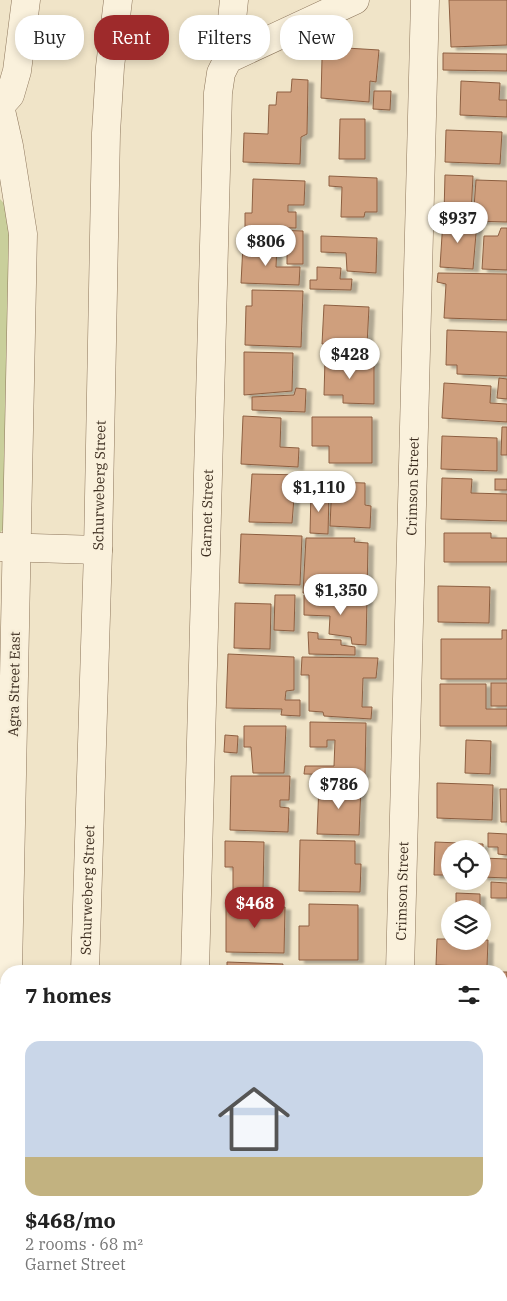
<!DOCTYPE html>
<html lang="en">
<head>
<meta charset="utf-8">
<style>
	body { margin:0; font-family:"IBM Plex Serif",serif; background:#f2f2f2; color:#222; height:100vh; display:flex; flex-direction:column; font-size:19px; white-space:nowrap }
	* { box-sizing:border-box; margin:0 }
	p { font-size:16px; color:#767676 }
	.icon { flex:none; width:28px; height:28px; fill:none; stroke:currentColor; stroke-width:2; stroke-linecap:round; stroke-linejoin:round }
	.map { position:relative; flex:1; overflow:hidden }
	.side { position:absolute; left:0px; top:965px; width:508px; height:336px; display:flex; flex-direction:column; background:#fff; border-radius:20px 20px 0 0; box-shadow:0 2px 8px #0003 }
	.side>* { flex:none }
	.hud { position:absolute; left:15px; top:15px; width:478px; height:45px; display:flex; gap:10px }
	.buttons { position:absolute; left:441px; top:840px; display:grid; gap:10px }
	.buttons a { display:grid; place-items:center; width:50px; height:50px; border-radius:50%; background:#fff; box-shadow:0 2px 8px #0003; font-size:25px }
	.price { position:absolute; translate:-50% -42px; padding:0 11px; border-radius:18px; background:#fff; color:#222; font-size:16px; line-height:32px; filter:drop-shadow(0 1px 2px #0008) }
	.price::after { content:''; position:absolute; left:50%; top:30px; width:15px; height:11px; margin-left:-8px; background:inherit; clip-path:polygon(0 0,100% 0,50% 100%) }
	.price.selected { background:#9e2a2b; color:#fff }
	ul { padding:0; list-style:none }
	li { display:grid; align-content:center; gap:10px; height:265px; padding:0 25px }
	li+li { border-top:1px solid #e0e0e0 }
	li span { display:grid; place-items:center; height:155px; border-radius:15px; color:#555 }
	li>.icon { margin-inline-start:auto }
	span .icon { width:90px; height:90px; fill:#fffc; stroke-width:1 }
	li b { font-size:21px }
	h2 { display:flex; justify-content:space-between; align-items:center; height:60px; padding:0 25px; font-size:21px }
	.chip { padding:0 18px; border-radius:20px; background:#fff; box-shadow:0 2px 8px #0003; font-size:18px; line-height:45px }
	.chip.selected { background:#9e2a2b; color:#fff }
	.map>svg:first-child { display:block }
	.green { fill:#c9cf9b }
	.water { fill:#a9c4bc; stroke:#6f938a }
	.building { fill:#cf9f7d; stroke:#8d5f41; filter:url(#shadow) }
	.lines { fill:none; stroke-linecap:round; stroke-linejoin:round }
	.minor-casing { stroke:#8d765c; stroke-width:29 }
	.minor { stroke:#faf1dc; stroke-width:28 }
	.labels { text-anchor:middle; stroke-width:5; stroke-linejoin:round; paint-order:stroke }
	.street-label { font-size:14px; fill:#3d2e20; stroke:#f7eed8 }
</style>
</head>
<body>
<div class="map">
<svg width="507" height="1301" viewBox="0 0 507 1301">
	<defs>
		<filter id="shadow"><feDropShadow dx="5.5" dy="3" stdDeviation="1" flood-color="#0004"/></filter>
	</defs>
	<rect width="100%" height="100%" fill="#f0e4c8"/>
	<path class="green" d="M0 199 12 212 11 520 0 533Z"/>
	<path class="water" d="M501 1255H507V1301H358V1295H501Z"/>
	<g class="building">
		<path d="M449 0H507V45L451 47Z"/>
		<path d="M330 47 379 50 376 82 370 81 369 102 321 98 322 59H329Z"/>
		<path d="M443 53 507 54V71L443 70Z"/>
		<path d="M292 79 308 80 307 134 301 137 300 164 243 162 244 133 268 134 269 105H276L277 92H291Z"/>
		<path d="M461 81 500 83 499 100H507V117L460 115Z"/>
		<path d="M374 91H391L390 110 373 109Z"/>
		<path d="M340 119H365V159H339Z"/>
		<path d="M446 130 502 132 500 164 445 162Z"/>
		<path d="M445 175 473 176 471 214 444 213Z"/>
		<path d="M329 176 377 178V212H365L364 217H341L342 187 329 186Z"/>
		<path d="M253 179 305 181 304 205H288V212H296V228L245 227V213H252Z"/>
		<path d="M476 180 507 181V222L473 221Z"/>
		<path d="M443 220 477 222 473 269 440 267Z"/>
		<path d="M501 228H507V270L482 269 484 236H498Z"/>
		<path d="M244 229 303 231V264H287V244L244 241Z"/>
		<path d="M321 236 377 238 376 273 347 271 346 253 321 252Z"/>
		<path d="M243 245H277L276 267H300L299 285 241 283Z"/>
		<path d="M317 267 341 268 340 279H352L351 290 310 289V280H317Z"/>
		<path d="M438 273 507 274V320L444 318 446 284 437 282Z"/>
		<path d="M252 290 303 291 301 347 245 345 246 306H252Z"/>
		<path d="M324 305 369 307 367 345 322 344Z"/>
		<path d="M447 330 507 332V376L457 374V365H446Z"/>
		<path d="M244 352 293 353 292 391 244 395Z"/>
		<path d="M325 359 374 360V404L343 403V395H324Z"/>
		<path d="M499 378 507 379V399L497 398Z"/>
		<path d="M444 383 491 386 490 403 507 404V422L442 418Z"/>
		<path d="M296 388 306 389 305 412 252 410V397L294 395Z"/>
		<path d="M243 416 281 418 280 447 299 448 298 467 241 464Z"/>
		<path d="M312 417H372V463H329V446H312Z"/>
		<path d="M502 427H507V455H501Z"/>
		<path d="M442 436 497 438V471L441 469Z"/>
		<path d="M252 474 305 475 304 484 295 485 292 523 249 522Z"/>
		<path d="M442 478 472 479 471 493 507 494V521L441 519Z"/>
		<rect x="495" y="479" width="12" height="11"/>
		<path d="M332 482 365 483V505L371 506 370 528 330 526Z"/>
		<path d="M311 492 329 493 328 534 310 533Z"/>
		<path d="M444 533H491V538H507V562H444Z"/>
		<path d="M241 534 302 536 300 585 239 583Z"/>
		<path d="M306 538H355L354 542 368 543 367 595 303 593Z"/>
		<path d="M438 586 490 587 489 623 438 622Z"/>
		<path d="M275 595H295L294 631 274 630Z"/>
		<path d="M304 595 333 596V602H351L352 598 367 599 366 645 352 644 351 637 329 634 330 616 304 615Z"/>
		<path d="M235 603 271 604 270 649 234 648Z"/>
		<path d="M502 630H507V679H441V639H502Z"/>
		<path d="M308 632 318 633V639L341 640V645L355 647V655L309 654Z"/>
		<path d="M228 654 294 657V690L286 691 285 700H300V716L281 715 282 709 226 708Z"/>
		<path d="M302 657 378 658 376 678H363L362 707H372L371 719 324 716 323 712 309 711V675H301Z"/>
		<rect x="491" y="683" width="16" height="23"/>
		<path d="M440 684H486V709H507V726H440Z"/>
		<path d="M310 722 366 723 365 775 304 774 305 766H334L335 740H327V747H310Z"/>
		<path d="M244 726H286L284 773H253L251 747H244Z"/>
		<path d="M225 735 238 736 237 753 224 752Z"/>
		<path d="M466 740 491 741 490 774 465 773Z"/>
		<path d="M231 776H290L289 800H280V807L289 808 288 832 230 830Z"/>
		<path d="M437 783 493 785 492 820 437 818Z"/>
		<path d="M319 784 361 785 359 835 317 834Z"/>
		<path d="M500 789H507V822H501Z"/>
		<path d="M488 833 507 834V855L498 854V847H488Z"/>
		<path d="M300 840 355 841V864H361L360 892 299 891Z"/>
		<path d="M225 841 264 842 263 892 233 891V867H225Z"/>
		<path d="M435 842 483 844V858L507 859V878L482 877V849H450V875H434Z"/>
		<path d="M491 882 507 883V898H491Z"/>
		<path d="M456 893 480 894V909H456Z"/>
		<path d="M309 904 358 905V960H299V926H309Z"/>
		<path d="M226 906 285 907 284 953 226 952Z"/>
		<path d="M437 939H450V941L488 940 487 967 436 965Z"/>
		<path d="M227 962 283 964 282 971H227Z"/>
		<path d="M299 966H346L347 971H299Z"/>
		<rect x="501" y="972" width="6" height="9"/>
		<path d="M501 1041H506L505 1090H501Z"/>
		<rect x="184" y="1295" width="121" height="6"/>
	</g>
	<g class="lines">
		<defs>
			<g id="minor">
				<path d="M228 59 234 0"/>
				<path d="M0 106 9 146 23 234 8 971"/>
				<path d="M0 106 10 95 17 71 26 0"/>
				<path d="M0 547 98 550"/>
				<path id="s1" d="M85 971 98 550 106 133 110 67 118 0"/>
				<path id="s2" d="M195 971 218 93 221 73 228 59 355 0"/>
				<path id="s3" d="M400 971 425 0"/>
				<path d="M501 1116H507"/>
				<path d="M0 1265 6 1050"/>
				<path d="M76 1301V1295"/>
			</g>
		</defs>
		<use href="#minor" class="minor-casing"/>
		<use href="#minor" class="minor"/>
	</g>
	<g class="labels">
		<g class="street-label">
			<text dy="5" stroke="none"><textPath href="#s1" startOffset="486">Schurweberg Street</textPath></text>
			<text dy="5" stroke="none"><textPath href="#s3" startOffset="485">Crimson Street</textPath></text>
			<text dy="5" stroke="none"><textPath href="#s2" startOffset="458">Garnet Street</textPath></text>
			<text transform="translate(14 684) rotate(-89)" y="5">Agra Street East</text>
			<text dy="5" stroke="none"><textPath href="#s1" startOffset="81">Schurweberg Street</textPath></text>
			<text dy="5" stroke="none"><textPath href="#s3" startOffset="80">Crimson Street</textPath></text>
		</g>
	</g>
</svg>
<div class="buttons">
<a><svg class="icon" aria-label="locate" viewBox="0 0 24 24"><circle cx="12" cy="12" r="6"/><path d="M12 2v4M12 18v4M2 12h4M18 12h4"/></svg></a>
<a><svg class="icon" aria-label="layers" viewBox="0 0 24 24"><path d="M12 4l9 5-9 5-9-5zM3 14l9 5 9-5"/></svg></a>
</div>
<b class="price" style="left:458px;top:244px">$937</b>
<b class="price" style="left:266px;top:267px">$806</b>
<b class="price" style="left:350px;top:380px">$428</b>
<b class="price" style="left:319px;top:513px">$1,110</b>
<b class="price" style="left:341px;top:616px">$1,350</b>
<b class="price" style="left:339px;top:810px">$786</b>
<b class="price selected" style="left:255px;top:929px">$468</b>
<div class="hud">
<a class="chip">Buy</a>
<a class="chip selected">Rent</a>
<a class="chip">Filters</a>
<a class="chip">New</a>
</div>
<section class="side">
<h2>7 homes<svg class="icon" aria-label="filters" viewBox="0 0 24 24"><path d="M4 7h16M4 17h16"/><circle cx="9" cy="7" r="2"/><circle cx="15" cy="17" r="2"/></svg></h2>
<ul>
<li><span style="background:linear-gradient(#c9d6e8 75%,#c2b280 0)"><svg class="icon" aria-label="home" viewBox="0 0 24 24"><path d="M3 11l9-7 9 7M6 9v11h12V9"/></svg></span><div><b>$468/mo</b><p>2 rooms · 68 m²</p><p>Garnet Street</p></div></li>
</ul>
</section>
</div>
</body>
</html>
